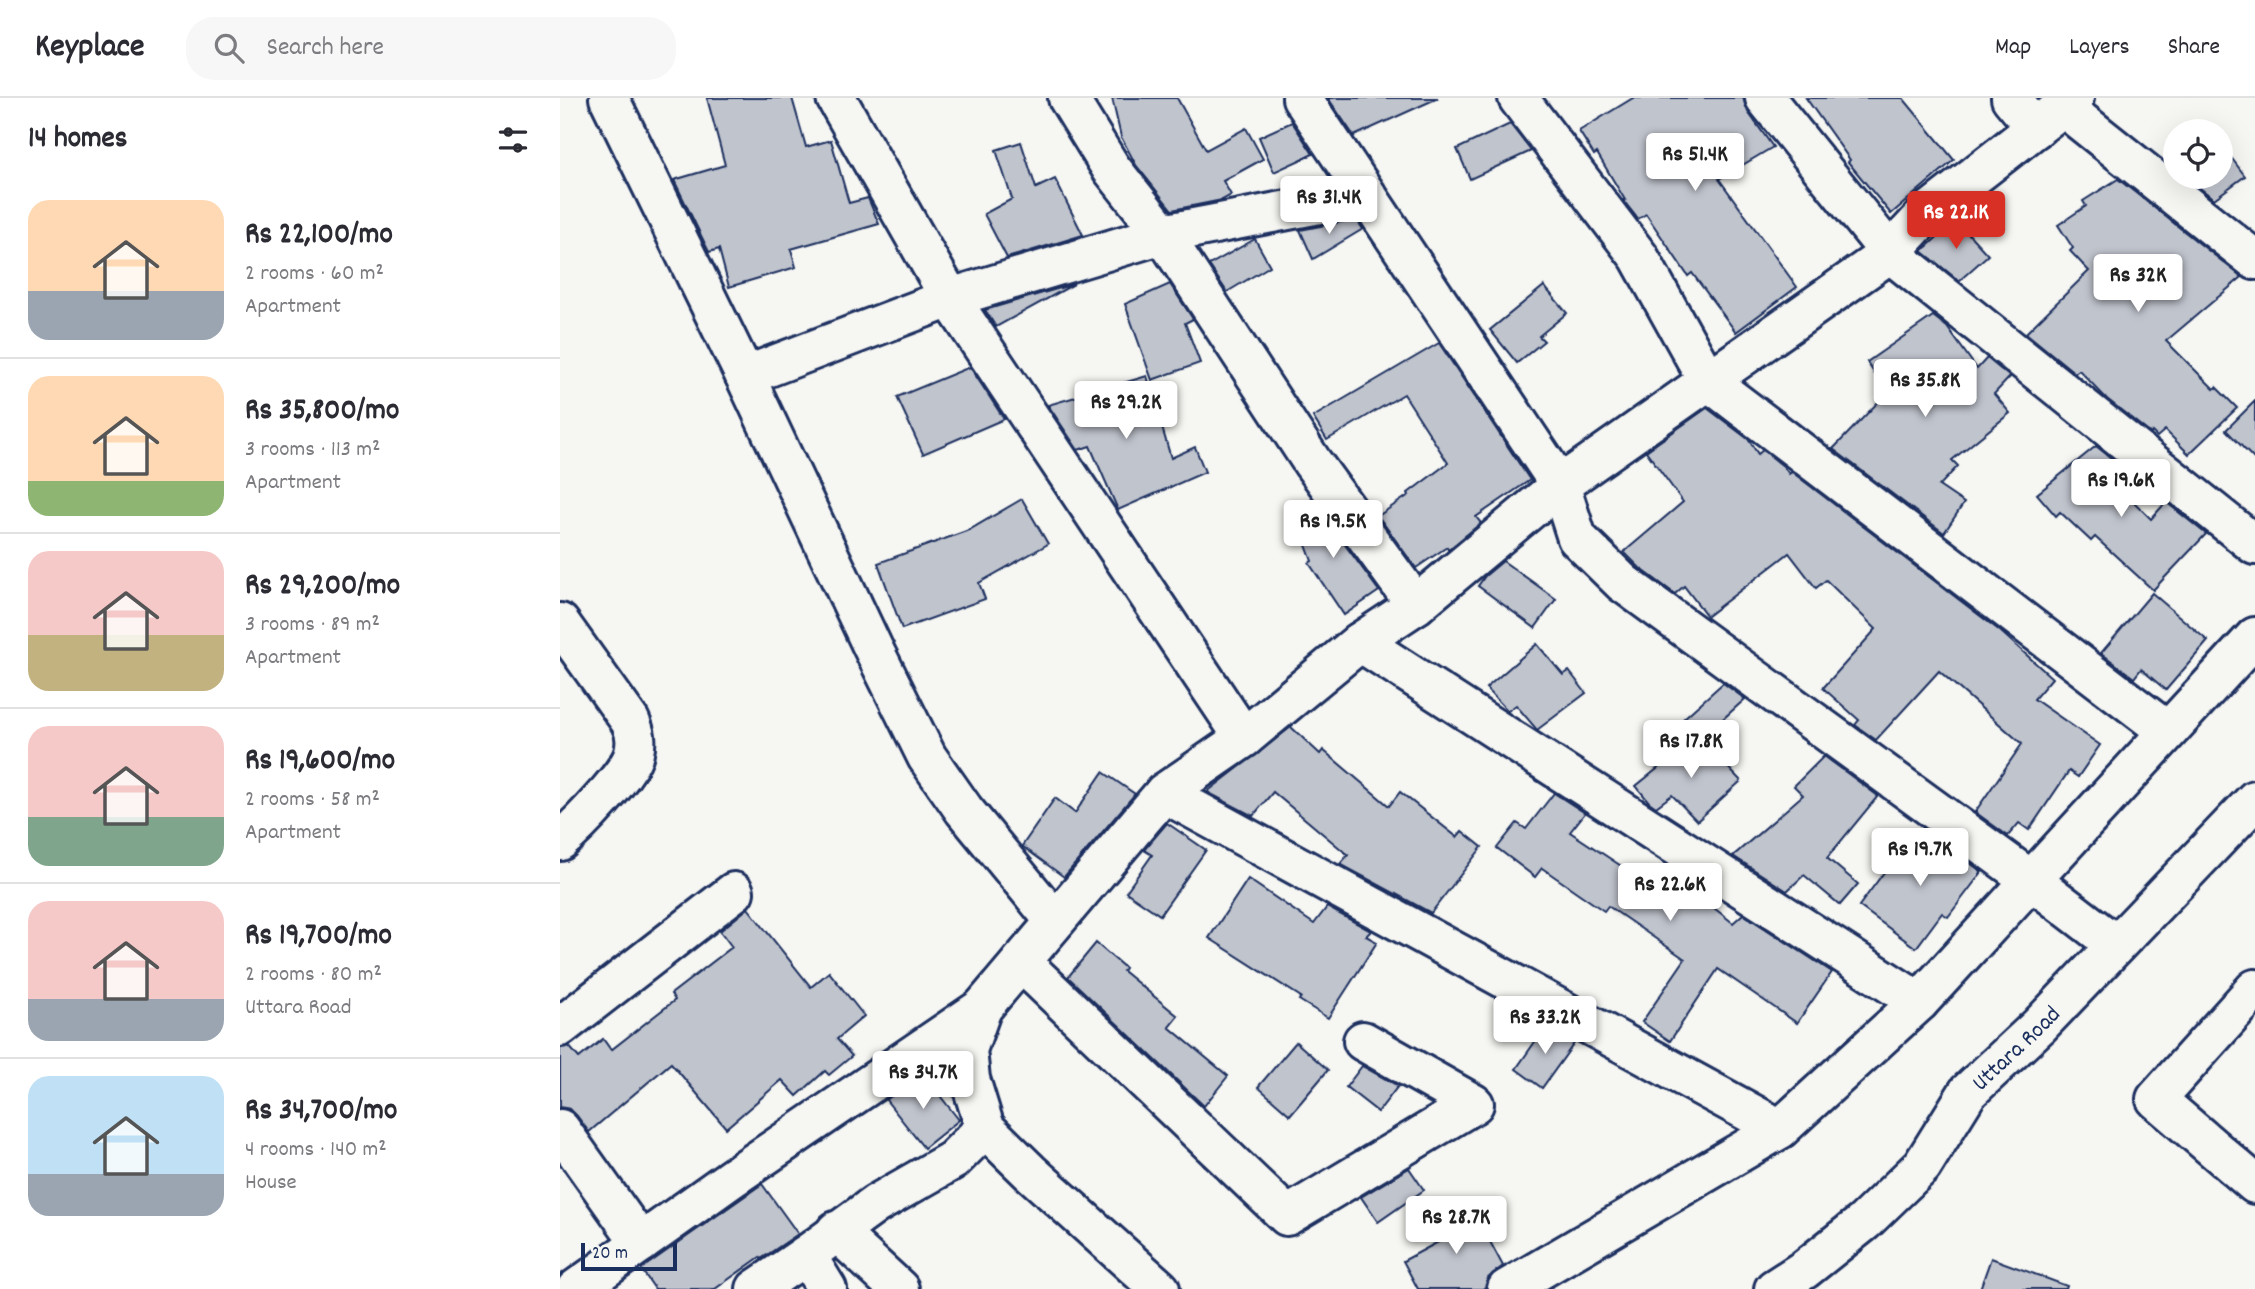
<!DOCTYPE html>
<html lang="en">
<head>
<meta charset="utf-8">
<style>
	body { margin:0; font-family:Dekko,sans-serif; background:#f7f7f7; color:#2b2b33; height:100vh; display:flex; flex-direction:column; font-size:26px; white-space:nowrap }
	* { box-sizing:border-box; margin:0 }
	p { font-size:23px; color:#7c7c81 }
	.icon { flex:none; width:38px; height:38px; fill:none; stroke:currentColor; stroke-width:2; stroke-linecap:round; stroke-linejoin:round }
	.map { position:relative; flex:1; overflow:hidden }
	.side { display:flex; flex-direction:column; background:#fff; width:560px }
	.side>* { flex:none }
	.fabs { position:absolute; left:1603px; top:21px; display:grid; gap:14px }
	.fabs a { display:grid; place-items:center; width:70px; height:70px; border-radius:50%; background:#fff; box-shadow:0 7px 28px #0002; font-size:35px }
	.scale { position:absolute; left:21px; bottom:18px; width:96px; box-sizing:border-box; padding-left:7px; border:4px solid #1b2f5e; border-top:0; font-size:19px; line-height:24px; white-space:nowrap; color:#1b2f5e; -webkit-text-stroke:5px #f6f6f2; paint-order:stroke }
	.price { position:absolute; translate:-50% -60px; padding:0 16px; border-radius:7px; background:#fff; color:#222; font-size:23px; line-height:46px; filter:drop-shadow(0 2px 4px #0008) }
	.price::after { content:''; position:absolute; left:50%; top:42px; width:21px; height:16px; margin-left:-10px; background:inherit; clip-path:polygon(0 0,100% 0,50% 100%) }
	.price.selected { background:#d93025; color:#fff }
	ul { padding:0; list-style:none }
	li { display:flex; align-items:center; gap:21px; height:175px; padding:0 28px }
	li+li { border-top:2px solid #e1e1e2 }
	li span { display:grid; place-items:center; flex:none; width:196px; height:140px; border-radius:21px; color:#555 }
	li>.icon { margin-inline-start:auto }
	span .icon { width:84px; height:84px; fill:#fffc; stroke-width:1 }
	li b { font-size:30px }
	h2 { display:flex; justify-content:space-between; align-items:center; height:84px; padding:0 28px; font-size:30px }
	header { display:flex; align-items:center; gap:42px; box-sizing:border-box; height:98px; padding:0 35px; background:#fff; border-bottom:2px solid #e1e1e2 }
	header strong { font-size:33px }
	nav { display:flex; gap:38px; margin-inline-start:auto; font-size:24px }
	.search { width:490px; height:63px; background:#f7f7f7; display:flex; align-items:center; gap:18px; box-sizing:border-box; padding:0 24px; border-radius:28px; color:#7c7c81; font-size:26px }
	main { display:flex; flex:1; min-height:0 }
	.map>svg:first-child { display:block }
	.building { fill:#c0c4cd; stroke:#1b2f5e; stroke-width:2 }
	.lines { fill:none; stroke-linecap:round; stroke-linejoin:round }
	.minor-casing { stroke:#1b2f5e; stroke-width:44 }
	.minor { stroke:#f6f6f2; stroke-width:38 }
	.labels { text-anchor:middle; stroke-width:5; stroke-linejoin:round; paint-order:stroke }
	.street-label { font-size:24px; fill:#1b2f5e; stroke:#f6f6f2 }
</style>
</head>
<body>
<header>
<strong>Keyplace</strong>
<div class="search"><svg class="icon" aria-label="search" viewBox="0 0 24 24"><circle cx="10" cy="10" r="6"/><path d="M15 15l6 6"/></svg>Search here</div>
<nav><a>Map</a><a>Layers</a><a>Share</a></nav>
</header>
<main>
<section class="side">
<h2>14 homes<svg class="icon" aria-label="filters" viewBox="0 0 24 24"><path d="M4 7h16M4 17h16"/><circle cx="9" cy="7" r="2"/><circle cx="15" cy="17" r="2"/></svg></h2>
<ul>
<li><span style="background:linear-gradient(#ffd9b3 65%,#9aa5b1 0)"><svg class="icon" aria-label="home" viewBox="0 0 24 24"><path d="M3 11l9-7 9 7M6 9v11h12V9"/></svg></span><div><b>Rs 22,100/mo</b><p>2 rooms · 60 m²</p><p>Apartment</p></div></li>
<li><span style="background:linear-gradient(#ffd9b3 75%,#8fb573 0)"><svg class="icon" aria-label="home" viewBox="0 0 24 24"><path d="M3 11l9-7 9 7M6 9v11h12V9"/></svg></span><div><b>Rs 35,800/mo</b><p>3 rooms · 113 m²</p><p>Apartment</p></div></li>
<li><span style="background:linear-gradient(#f6c9c9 60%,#c2b280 0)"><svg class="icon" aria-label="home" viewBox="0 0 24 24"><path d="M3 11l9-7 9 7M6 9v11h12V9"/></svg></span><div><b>Rs 29,200/mo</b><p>3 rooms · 89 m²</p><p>Apartment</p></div></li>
<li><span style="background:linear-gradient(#f6c9c9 65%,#7fa58c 0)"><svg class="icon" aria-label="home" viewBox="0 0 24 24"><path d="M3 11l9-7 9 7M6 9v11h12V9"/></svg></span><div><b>Rs 19,600/mo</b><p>2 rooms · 58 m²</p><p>Apartment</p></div></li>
<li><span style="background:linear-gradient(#f6c9c9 70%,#9aa5b1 0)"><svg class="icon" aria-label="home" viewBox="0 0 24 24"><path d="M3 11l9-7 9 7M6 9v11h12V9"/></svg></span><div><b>Rs 19,700/mo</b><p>2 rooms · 80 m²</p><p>Uttara Road</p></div></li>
<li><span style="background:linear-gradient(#bfe0f5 70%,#9aa5b1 0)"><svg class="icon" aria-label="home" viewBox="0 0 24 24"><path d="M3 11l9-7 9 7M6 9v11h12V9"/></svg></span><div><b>Rs 34,700/mo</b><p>4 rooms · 140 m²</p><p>House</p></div></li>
</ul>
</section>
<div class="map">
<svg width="1695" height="1191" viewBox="0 0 1695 1191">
	<rect width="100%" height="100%" fill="#f6f6f2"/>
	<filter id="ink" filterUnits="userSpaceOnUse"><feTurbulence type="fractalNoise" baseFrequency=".0143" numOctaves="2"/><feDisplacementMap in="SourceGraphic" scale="14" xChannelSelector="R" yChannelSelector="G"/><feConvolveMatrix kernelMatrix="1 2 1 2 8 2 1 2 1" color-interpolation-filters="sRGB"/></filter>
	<g filter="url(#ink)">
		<g class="building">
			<path d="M147 0H232L246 49 271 42 289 105 308 100 319 126 231 151 236 169 169 189 159 151 149 154 114 82 165 67Z"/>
			<path d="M552 0H617L646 52 686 30 703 61 663 83 671 97 662 102 612 112 576 67 561 39Z"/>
			<path d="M768 0H878L794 38Z"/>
			<path d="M1073 0H1183L1188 14 1213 49 1159 81 1237 189 1176 234 1132 175 1128 178 1086 116 1078 121 1063 102H1065L1037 55 1034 57 1019 33Z"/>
			<path d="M1246 0H1343L1394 62 1331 116 1288 64 1290 62Z"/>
			<path d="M732 24 753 56 714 74 699 39Z"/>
			<path d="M950 26 971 53 910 81 897 51Z"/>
			<path d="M461 44 476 90 495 81 523 137 447 160 424 116 452 101 436 52Z"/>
			<path d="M1661 46 1685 78 1654 101 1626 79H1661Z"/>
			<path d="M1558 81 1682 179 1606 243 1654 291 1656 289 1677 310 1629 356 1605 332 1597 339 1592 334 1591 336 1547 301 1519 272 1515 275 1466 235 1529 173 1510 153 1513 150 1498 127 1526 108 1523 103Z"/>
			<path d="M796 121 803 131 753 161 740 132Z"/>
			<path d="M1396 122 1428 157 1399 183 1362 153Z"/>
			<path d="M695 141 710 168 667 194 649 167Z"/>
			<path d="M514 186 436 229 425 212Z"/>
			<path d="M610 186 633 221 625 225 640 265 592 282 565 206Z"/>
			<path d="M984 188 1007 215 979 238 984 243 957 265 930 232Z"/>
			<path d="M1373 218 1387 229 1417 271 1427 260 1450 279 1434 296 1450 315 1392 362 1398 368 1379 388 1404 405 1384 435 1273 351 1327 295 1307 264Z"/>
			<path d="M879 245 970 382 916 419 921 425 888 452 887 449 856 470 818 418 849 397 848 395 888 365 844 296 767 342 753 319Z"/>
			<path d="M410 269 444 321 363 356 337 299Z"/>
			<path d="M587 278 611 360 635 349 645 374 558 412 530 348 518 352 488 307Z"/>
			<path d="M1695 303V362L1666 332Z"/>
			<path d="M1147 310 1188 341 1198 356 1203 352 1223 368 1229 376 1232 374 1440 533 1492 580 1474 601 1540 647 1518 679 1509 673 1469 732 1459 725 1448 738 1415 714 1462 646 1379 573 1316 642 1295 627 1299 622 1263 590 1316 531 1266 482 1256 490 1229 455 1147 518 1124 488 1115 496 1080 470 1064 454 1123 404 1086 353Z"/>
			<path d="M1536 348 1556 364 1544 374 1591 421 1606 404 1646 436 1593 492 1535 439 1531 443 1500 414 1496 418 1477 396Z"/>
			<path d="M462 401 488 446 419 485 425 501 342 531 318 465 409 432Z"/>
			<path d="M752 402 819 493 784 517 749 465 752 463 732 410Z"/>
			<path d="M943 463 996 501 975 530 918 488 925 478Z"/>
			<path d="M1592 495 1648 543 1606 592 1581 571 1574 580 1541 555Z"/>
			<path d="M977 546 1003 577 1009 573 1026 595 977 632 956 607 948 613 926 590Z"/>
			<path d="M1163 585 1185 601 1142 640 1124 620Z"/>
			<path d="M731 629 760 656 763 652 829 708 840 694 897 739 902 733 922 749 871 815 780 766 788 757 713 694 693 718 647 694Z"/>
			<path d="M1138 638 1181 683 1137 723 1112 697 1096 709 1089 704 1076 688Z"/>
			<path d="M1264 658 1318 698 1267 760 1298 786 1280 807 1244 777 1227 793 1173 758 1243 697 1234 688Z"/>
			<path d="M543 674 575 696 504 779 462 748 495 700 515 715Z"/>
			<path d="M994 695 1025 715 1010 734 1099 793 1111 776 1173 825 1183 816 1272 874 1237 925 1158 871 1110 943 1082 924 1125 861 1048 808 1044 813 982 770 975 779 937 750 957 725 966 731Z"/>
			<path d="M607 725 646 752 600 817 566 794 592 757 584 752Z"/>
			<path d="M1363 730 1422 774 1388 819 1382 815 1356 850 1299 808 1345 746 1349 749Z"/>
			<path d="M688 781 754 826 767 809 811 833 806 838 817 844 768 920 739 902 741 899 649 840Z"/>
			<path d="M188 810 251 889 269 874 304 918 277 941 292 958 269 977 265 973 237 998 222 982 166 1030 111 965 29 1034 17 1018 10 1011 0 1009V950L9 948 19 960 43 941 51 952 115 902 111 896 172 849 160 833Z"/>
			<path d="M536 845 565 870 563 873 618 918 609 929 668 978 644 1008 508 879Z"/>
			<path d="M986 928 1015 944 982 990 956 971Z"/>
			<path d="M736 944 768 972 730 1017 698 989Z"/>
			<path d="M802 968 838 988 818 1014 786 989Z"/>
			<path d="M363 976 399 1022 364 1050 326 1002Z"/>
			<path d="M849 1070 864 1092 818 1124 801 1099Z"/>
			<path d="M202 1086 238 1136 201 1161 200 1159 155 1191H95L81 1171Z"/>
			<path d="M911 1108 943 1168 928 1180 925 1189 923 1191H858L843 1163 882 1142 874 1128Z"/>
			<path d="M1431 1160 1507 1188 1506 1191H1420Z"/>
		</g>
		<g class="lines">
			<defs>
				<g id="minor">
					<path d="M49 0 185 278 390 200 276 0"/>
					<path d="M508 0 551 70 603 136 752 364 856 507"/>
					<path d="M742 0 1000 387 1017 440 1063 485 1471 782 1556 847"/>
					<path d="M958 0 1079 159 1148 283 1607 633"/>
					<path d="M1205 0 1330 155 1695 447"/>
					<path d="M1451 0 1476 30"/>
					<path d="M1503 9 1695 162"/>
					<path d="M185 278 313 550 367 659 404 712 495 823"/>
					<path d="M0 525 70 623C75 634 77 642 74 655 69 676 18 728 0 743"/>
					<path d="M800 544 1359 904"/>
					<path d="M684 640 390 200 603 136 806 97"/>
					<path d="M604 695 1220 1031"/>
					<path d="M461 864 727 1118 914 1006 803 943"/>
					<path d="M1695 891 1596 1001 1695 1086"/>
					<path d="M0 929 174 794"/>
					<path d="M425 1030 470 1074 600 1191"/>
					<path d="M0 1031 81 1145"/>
					<path d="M276 1133 339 1191"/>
					<path d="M246 1157 316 1106 393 1062 425 1030 410 981 407 952 422 910"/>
					<path d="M16 1191 172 1080 422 910 604 695 684 640 800 544 856 507 1000 387 1330 155 1367 115 1514 0"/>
					<path d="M196 1191 246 1157 267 1191"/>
					<path d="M947 1191 1220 1031 1359 904 1695 539"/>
					<path id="s1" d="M1214 1191 1245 1171 1304 1124 1362 1068 1408 994 1479 928 1695 702"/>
				</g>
			</defs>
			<use href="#minor" class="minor-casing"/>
			<use href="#minor" class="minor"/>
		</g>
	</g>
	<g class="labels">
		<g class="street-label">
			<text dy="8" stroke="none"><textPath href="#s1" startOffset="345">Uttara Road</textPath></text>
		</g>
	</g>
</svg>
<div class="fabs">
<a><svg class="icon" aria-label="locate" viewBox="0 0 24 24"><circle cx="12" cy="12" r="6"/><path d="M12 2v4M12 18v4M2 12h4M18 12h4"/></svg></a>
</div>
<div class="scale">20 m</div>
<b class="price" style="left:1135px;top:95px">Rs 51.4K</b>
<b class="price" style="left:769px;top:138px">Rs 31.4K</b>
<b class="price selected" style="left:1396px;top:153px">Rs 22.1K</b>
<b class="price" style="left:1578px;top:216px">Rs 32K</b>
<b class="price" style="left:1365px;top:321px">Rs 35.8K</b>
<b class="price" style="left:566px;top:343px">Rs 29.2K</b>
<b class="price" style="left:1561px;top:421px">Rs 19.6K</b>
<b class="price" style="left:773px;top:462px">Rs 19.5K</b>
<b class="price" style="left:1131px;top:682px">Rs 17.8K</b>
<b class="price" style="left:1360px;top:790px">Rs 19.7K</b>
<b class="price" style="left:1110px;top:825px">Rs 22.6K</b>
<b class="price" style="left:985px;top:958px">Rs 33.2K</b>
<b class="price" style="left:363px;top:1013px">Rs 34.7K</b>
<b class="price" style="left:896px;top:1158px">Rs 28.7K</b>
</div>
</main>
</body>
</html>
